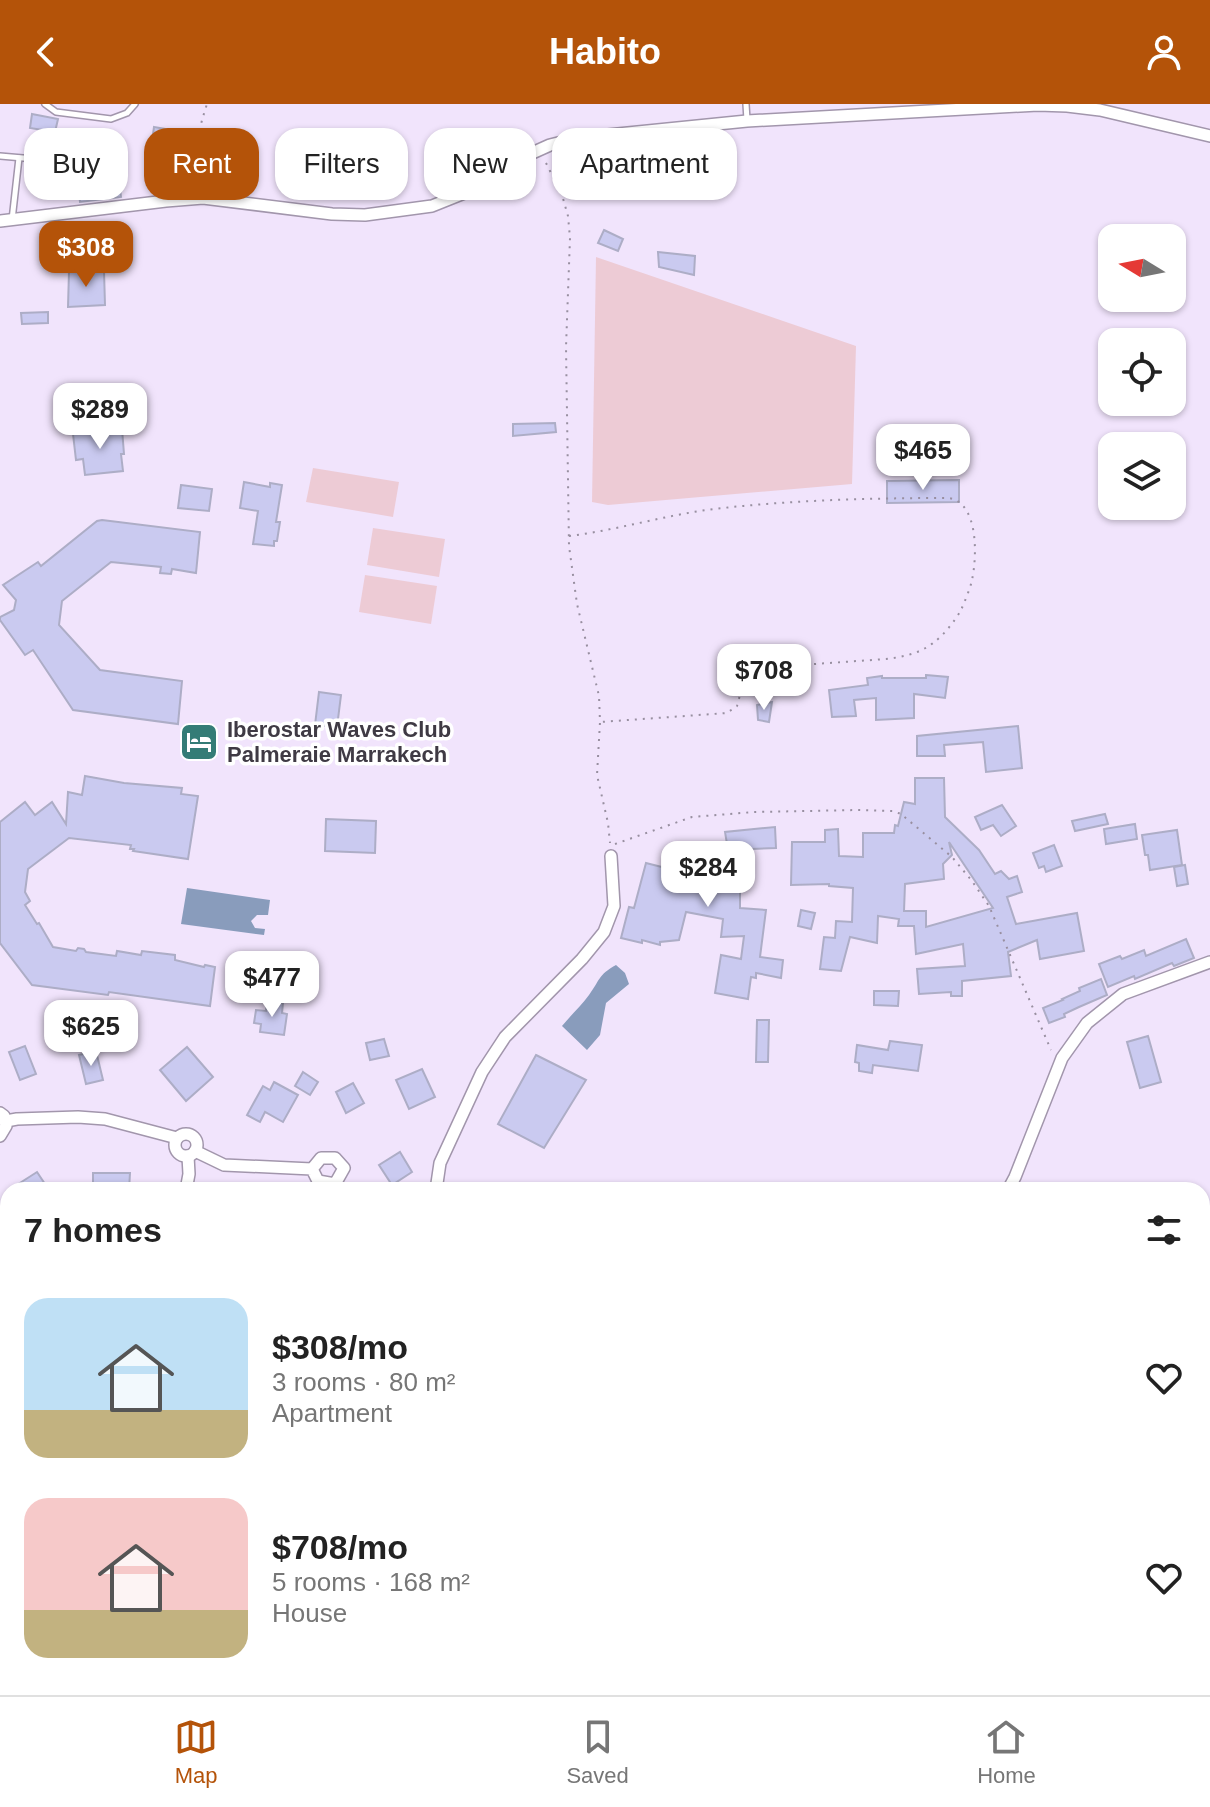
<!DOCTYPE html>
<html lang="en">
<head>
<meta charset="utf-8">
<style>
	body { margin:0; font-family:Helvetica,sans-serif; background:#f6f6f6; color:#222; height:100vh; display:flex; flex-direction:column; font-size:30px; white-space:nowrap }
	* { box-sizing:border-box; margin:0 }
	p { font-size:26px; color:#767676 }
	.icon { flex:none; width:44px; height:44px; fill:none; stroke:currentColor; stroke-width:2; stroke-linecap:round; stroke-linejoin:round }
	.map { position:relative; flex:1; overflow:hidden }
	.details { position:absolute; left:0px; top:1078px; width:1210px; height:514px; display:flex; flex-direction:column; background:#fff; border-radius:24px 24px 0 0; box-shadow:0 2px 6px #0004 }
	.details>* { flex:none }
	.hud { position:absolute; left:24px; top:24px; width:800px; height:72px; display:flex; gap:16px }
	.needle { width:52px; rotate:280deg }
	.tools { position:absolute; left:1098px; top:120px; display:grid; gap:16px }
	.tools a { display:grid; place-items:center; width:88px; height:88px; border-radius:16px; background:#fff; box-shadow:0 2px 6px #0004; font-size:40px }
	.price { position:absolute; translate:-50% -68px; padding:0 18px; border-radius:16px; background:#fff; color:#222; font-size:26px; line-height:52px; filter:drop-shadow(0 2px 4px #0008) }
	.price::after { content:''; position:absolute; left:50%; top:48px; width:24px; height:18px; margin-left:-12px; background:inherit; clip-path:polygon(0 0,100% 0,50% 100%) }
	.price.current { background:#b45309; color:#fff }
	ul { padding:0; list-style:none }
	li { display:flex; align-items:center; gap:24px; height:200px; padding:0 24px }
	li span { display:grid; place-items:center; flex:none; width:224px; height:160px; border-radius:24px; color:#555 }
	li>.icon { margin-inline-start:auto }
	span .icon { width:96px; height:96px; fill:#fffc; stroke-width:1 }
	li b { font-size:34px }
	h2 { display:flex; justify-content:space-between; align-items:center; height:96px; padding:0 24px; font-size:34px }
	.tag { padding:0 28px; border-radius:24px; background:#fff; box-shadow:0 2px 6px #0004; font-size:28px; line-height:72px }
	.tag.current { background:#b45309; color:#fff }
	header { display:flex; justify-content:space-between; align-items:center; height:104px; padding:0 24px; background:#b45309; color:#fff; font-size:36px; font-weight:600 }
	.menu { display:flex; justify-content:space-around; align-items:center; height:112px; border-top:2px solid #e0e0e0; background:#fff; font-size:22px; color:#767676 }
	.menu a { display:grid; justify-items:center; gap:4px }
	.menu .current { color:#b45309 }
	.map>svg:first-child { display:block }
	.green { fill:#edcbd5 }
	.water { fill:#899cbc }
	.building { fill:#cacaf0; stroke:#adadc6; stroke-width:2; fill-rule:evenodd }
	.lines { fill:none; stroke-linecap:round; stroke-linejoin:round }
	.lane-casing { stroke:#a296ac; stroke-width:8 }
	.street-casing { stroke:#a296ac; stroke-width:14 }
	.path { stroke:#988fa0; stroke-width:2; stroke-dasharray:2 6; stroke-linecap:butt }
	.lane { stroke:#fff; stroke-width:5 }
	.street { stroke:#fff; stroke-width:11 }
	.labels { text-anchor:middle; stroke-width:7; stroke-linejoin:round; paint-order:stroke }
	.poi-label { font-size:22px; font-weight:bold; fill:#3f3a44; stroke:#fff; text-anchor:start }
</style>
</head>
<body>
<header><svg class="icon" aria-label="back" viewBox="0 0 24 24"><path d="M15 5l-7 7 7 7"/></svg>Habito<svg class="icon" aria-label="person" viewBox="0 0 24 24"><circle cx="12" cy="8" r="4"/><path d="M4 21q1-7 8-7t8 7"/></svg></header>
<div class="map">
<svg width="1210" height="1591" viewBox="0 0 1210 1591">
	<rect width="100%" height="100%" fill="#f1e4fc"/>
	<g class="green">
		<path d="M596 153 856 242 852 380 608 401 592 398Z"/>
		<path d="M313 364 399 378 393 413 306 398Z"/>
		<path d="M373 424 445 435 439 473 367 461Z"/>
		<path d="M365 471 437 482 431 520 359 508Z"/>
	</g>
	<g class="water">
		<path d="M187 784 270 796 268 811H257L251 817 255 824 265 825 264 831 181 820Z"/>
		<path d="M616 861 625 869 629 880 606 899 600 931 587 946 562 922C571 911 581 902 589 891 600 876 598 871 616 861Z"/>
	</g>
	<g class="building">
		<path d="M32 10 58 15 55 28 30 24Z"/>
		<path d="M154 23 172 26 171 59H149Z"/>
		<path d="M119 76 121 93 80 98 78 81Z"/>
		<path d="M604 126 623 135 618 147 598 139Z"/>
		<path d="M658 148 695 152 694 171 659 163Z"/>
		<path d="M69 167H104L105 201 68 203Z"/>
		<path d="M48 208V219L22 220 21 209Z"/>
		<path d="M555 319 556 328 513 332V320Z"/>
		<path d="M122 325 124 350H121L123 367 85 371 83 355 76 356 73 330Z"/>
		<path d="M959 376V398L887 399V377Z"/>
		<path d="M244 378 270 383V379L282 381 276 418H280L277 437H274V442L253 440 258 407 240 404Z"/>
		<path d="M181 381 212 385 209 407 178 404Z"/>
		<path d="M102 416 200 428 196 469 172 465 171 470 160 469 161 463 111 458 62 497 59 521 100 566 182 577 178 620 73 606 33 546 25 551 0 516V513L14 506 16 496 3 481 38 458 41 462 97 417Z"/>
		<path d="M926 571 948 573 945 594 914 590V614L876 616V594L854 596 856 612 832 613 829 586 868 581 867 574 882 572V574H926Z"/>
		<path d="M319 588 341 591 337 623 315 621Z"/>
		<path d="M772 598 769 618 758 616 757 601Z"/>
		<path d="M1018 622 1022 664 986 668 983 638 944 641 945 652H917V632Z"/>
		<path d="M85 672 124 679 182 684 181 690 198 692 188 755 133 747 134 745H130L131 741 69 734 28 765 25 788 30 797 25 801 37 820 39 819 53 843 76 847 78 844 84 845 86 848 116 852 117 847 141 851 142 847 175 851V856L204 863 205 861 215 863 210 902 109 888 108 891 32 881 0 839V718L25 698 35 711 52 698 66 720 68 688 82 691Z"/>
		<path d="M915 674H944L945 713 979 746 995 770 1001 767 1009 775 1017 772 1022 788 1007 793 1016 820 1077 809 1084 847 1040 855 1037 836 1008 848 1011 872 962 877V892H951V888L919 890 917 865 965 862 963 840 916 850 914 822H898L899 815 878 812 877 839 850 833 841 867 820 865 824 833 835 834 836 817 852 818 853 784 829 782V780L791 781 792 738H825V726L838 725 839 752 863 753V729H894L895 721 898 722 904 698 915 700ZM949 738 993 804 926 823V807H904L905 780 944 775 943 760 952 751Z"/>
		<path d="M1002 701 1016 722 1001 732 993 721 981 726 975 713Z"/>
		<path d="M1105 710 1108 720 1075 727 1072 717Z"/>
		<path d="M326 715 376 717 375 749 325 747Z"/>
		<path d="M1135 720 1137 735 1106 740 1104 725Z"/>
		<path d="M775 723 776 744 751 745 747 743 750 772 740 773V804L766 806 760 853 783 856 781 874 756 869V874L751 873 748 895 715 889 721 851 741 855 744 832 721 833 723 815 686 808 679 836 660 838V841L642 836V839L621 834 629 803 634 804 646 759 701 773 702 756 720 757 719 747 728 746 725 728Z"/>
		<path d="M1177 726 1182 761 1150 766 1148 751H1145L1142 731Z"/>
		<path d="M1054 741 1062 762 1046 768 1044 762 1039 764 1033 749Z"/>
		<path d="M1185 761 1188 780 1177 782 1174 763Z"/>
		<path d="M801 806 815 809 811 825 798 822Z"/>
		<path d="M1186 835 1194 854 1174 862 1172 859 1135 875 1134 872 1108 883 1099 860 1120 852 1122 855 1144 846 1146 852Z"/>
		<path d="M1101 875 1107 891 1079 903 1064 910 1065 913 1049 919 1043 904 1063 896 1062 895 1080 887 1079 884Z"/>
		<path d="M874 887H899L898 902 874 901Z"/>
		<path d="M267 896 283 899 282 909 287 910 284 931 260 928 261 920 254 919 256 906 266 907Z"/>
		<path d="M757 916H769L768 958H756Z"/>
		<path d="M1148 932 1161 978 1140 984 1127 938Z"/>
		<path d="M384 935 389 952 370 956 366 939Z"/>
		<path d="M890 937 922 941 918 967 873 961 872 969 859 967V959L855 958 857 941 888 946Z"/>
		<path d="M25 942 36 970 20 976 9 948Z"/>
		<path d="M187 943 213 973 186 997 160 966Z"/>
		<path d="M96 947 103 976 86 980 79 951Z"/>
		<path d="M536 951 586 976 544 1044 498 1020Z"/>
		<path d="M422 965 435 993 409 1005 396 976Z"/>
		<path d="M303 968 318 978 310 991 295 982Z"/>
		<path d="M274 978 298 991 283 1018 265 1008 260 1018 247 1011 263 982 270 986Z"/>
		<path d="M353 979 364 999 346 1009 336 988Z"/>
		<path d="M400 1048 412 1068 392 1081 379 1061Z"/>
		<path d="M37 1068 49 1086H9Z"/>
		<path d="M93 1069H130L129 1086H93Z"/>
	</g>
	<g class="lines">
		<defs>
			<g id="lane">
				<path d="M45 0 56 8 111 15 127 9 135 0"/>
				<path d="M746 0 747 16"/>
				<path d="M0 52 92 60"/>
				<path d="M12 116 19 54"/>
			</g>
			<g id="street">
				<path d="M0 117 166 97 203 94 332 110 365 111 432 102 462 90 506 62 530 50 550 41 578 34 747 17 1038 1 1067 2 1100 6 1210 32"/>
				<path d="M0 1009 4 1012 6 1022 0 1032"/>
				<path d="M6 1017 17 1015 78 1013 105 1015 177 1034"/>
				<circle cx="186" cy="1041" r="11"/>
				<path d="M195 1047 224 1061 312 1065 318 1077 335 1080 344 1064 335 1054H321L312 1065"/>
				<path d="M186 1086 189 1070 188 1052"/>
				<path d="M436 1086 440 1059 482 968 505 933 582 855 604 828 614 802 611 752"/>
				<path d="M1008 1086 1015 1073 1062 954 1087 919 1123 890 1210 858"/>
				<path d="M0 1213 4 1217 6 1225 0 1233"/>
				<path d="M0 1337 8 1338"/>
				<path d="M0 1362 8 1363"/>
				<path d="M728 1584 753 1591"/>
			</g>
		</defs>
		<use href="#lane" class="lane-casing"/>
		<use href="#street" class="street-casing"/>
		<g class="path">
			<path d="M546 59 562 91 568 112 570 134 566 243 569 442 577 500 599 592 600 618 597 671 608 719 610 739"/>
			<path d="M200 82C192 54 198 27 207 0"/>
			<path d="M569 432C618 426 665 411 714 405 792 396 871 394 949 394 979 399 977 453 972 476 970 485 965 497 961 506 955 517 943 532 933 539 919 550 902 553 886 555L758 564 746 569 737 602 727 609 600 618"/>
			<path d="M615 740 692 713 754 708 858 706 893 707 901 710 952 753 972 777 989 802 1051 946"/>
		</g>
		<use href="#lane" class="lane"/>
		<use href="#street" class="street"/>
	</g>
	<defs>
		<symbol id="hotel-square" viewBox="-11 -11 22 22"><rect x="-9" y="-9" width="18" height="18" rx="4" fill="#347c76" stroke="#fff"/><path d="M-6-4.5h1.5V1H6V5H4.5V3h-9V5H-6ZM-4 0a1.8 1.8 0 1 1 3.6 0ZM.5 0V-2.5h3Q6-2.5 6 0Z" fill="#fff"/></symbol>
	</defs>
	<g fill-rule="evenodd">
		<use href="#hotel-square" x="177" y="616" width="44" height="44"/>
	</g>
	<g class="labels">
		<g class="poi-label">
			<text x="227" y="633">Iberostar Waves Club<tspan x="227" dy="25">Palmeraie Marrakech</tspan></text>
		</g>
	</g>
</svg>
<div class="tools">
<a><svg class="needle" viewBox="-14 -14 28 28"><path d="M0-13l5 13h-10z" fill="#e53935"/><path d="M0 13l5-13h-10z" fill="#767676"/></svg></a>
<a><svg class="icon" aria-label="locate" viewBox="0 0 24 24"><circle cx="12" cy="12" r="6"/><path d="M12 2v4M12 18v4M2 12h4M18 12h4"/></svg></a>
<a><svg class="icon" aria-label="layers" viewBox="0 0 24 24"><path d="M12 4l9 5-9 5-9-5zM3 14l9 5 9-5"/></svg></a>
</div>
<b class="price current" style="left:86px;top:185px">$308</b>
<b class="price" style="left:100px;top:347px">$289</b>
<b class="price" style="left:923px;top:388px">$465</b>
<b class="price" style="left:764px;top:608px">$708</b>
<b class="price" style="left:708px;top:805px">$284</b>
<b class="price" style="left:272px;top:915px">$477</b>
<b class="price" style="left:91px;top:964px">$625</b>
<div class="hud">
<a class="tag">Buy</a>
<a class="tag current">Rent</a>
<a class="tag">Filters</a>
<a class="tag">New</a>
<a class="tag">Apartment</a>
</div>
<section class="details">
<h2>7 homes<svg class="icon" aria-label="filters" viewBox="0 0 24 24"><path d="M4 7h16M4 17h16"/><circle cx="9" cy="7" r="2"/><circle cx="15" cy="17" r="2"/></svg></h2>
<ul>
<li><span style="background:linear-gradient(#bfe0f5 70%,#c2b280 0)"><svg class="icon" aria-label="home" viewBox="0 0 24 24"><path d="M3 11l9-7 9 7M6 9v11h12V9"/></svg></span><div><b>$308/mo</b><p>3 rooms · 80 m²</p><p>Apartment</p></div><svg class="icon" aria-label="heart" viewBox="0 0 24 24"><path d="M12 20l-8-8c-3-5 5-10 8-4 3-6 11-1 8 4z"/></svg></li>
<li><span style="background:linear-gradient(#f6c9c9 70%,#c2b280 0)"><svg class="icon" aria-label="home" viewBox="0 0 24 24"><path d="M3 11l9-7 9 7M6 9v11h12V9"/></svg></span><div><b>$708/mo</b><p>5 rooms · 168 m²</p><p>House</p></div><svg class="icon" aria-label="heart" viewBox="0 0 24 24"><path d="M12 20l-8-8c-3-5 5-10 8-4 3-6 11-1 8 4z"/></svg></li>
</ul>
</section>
</div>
<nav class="menu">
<a class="current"><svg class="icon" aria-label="map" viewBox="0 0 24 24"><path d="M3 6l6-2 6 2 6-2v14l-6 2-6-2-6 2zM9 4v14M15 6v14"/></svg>Map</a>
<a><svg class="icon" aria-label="saved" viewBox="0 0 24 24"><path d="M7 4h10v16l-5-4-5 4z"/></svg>Saved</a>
<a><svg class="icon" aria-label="home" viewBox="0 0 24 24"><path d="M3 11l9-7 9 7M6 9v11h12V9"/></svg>Home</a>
</nav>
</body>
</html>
